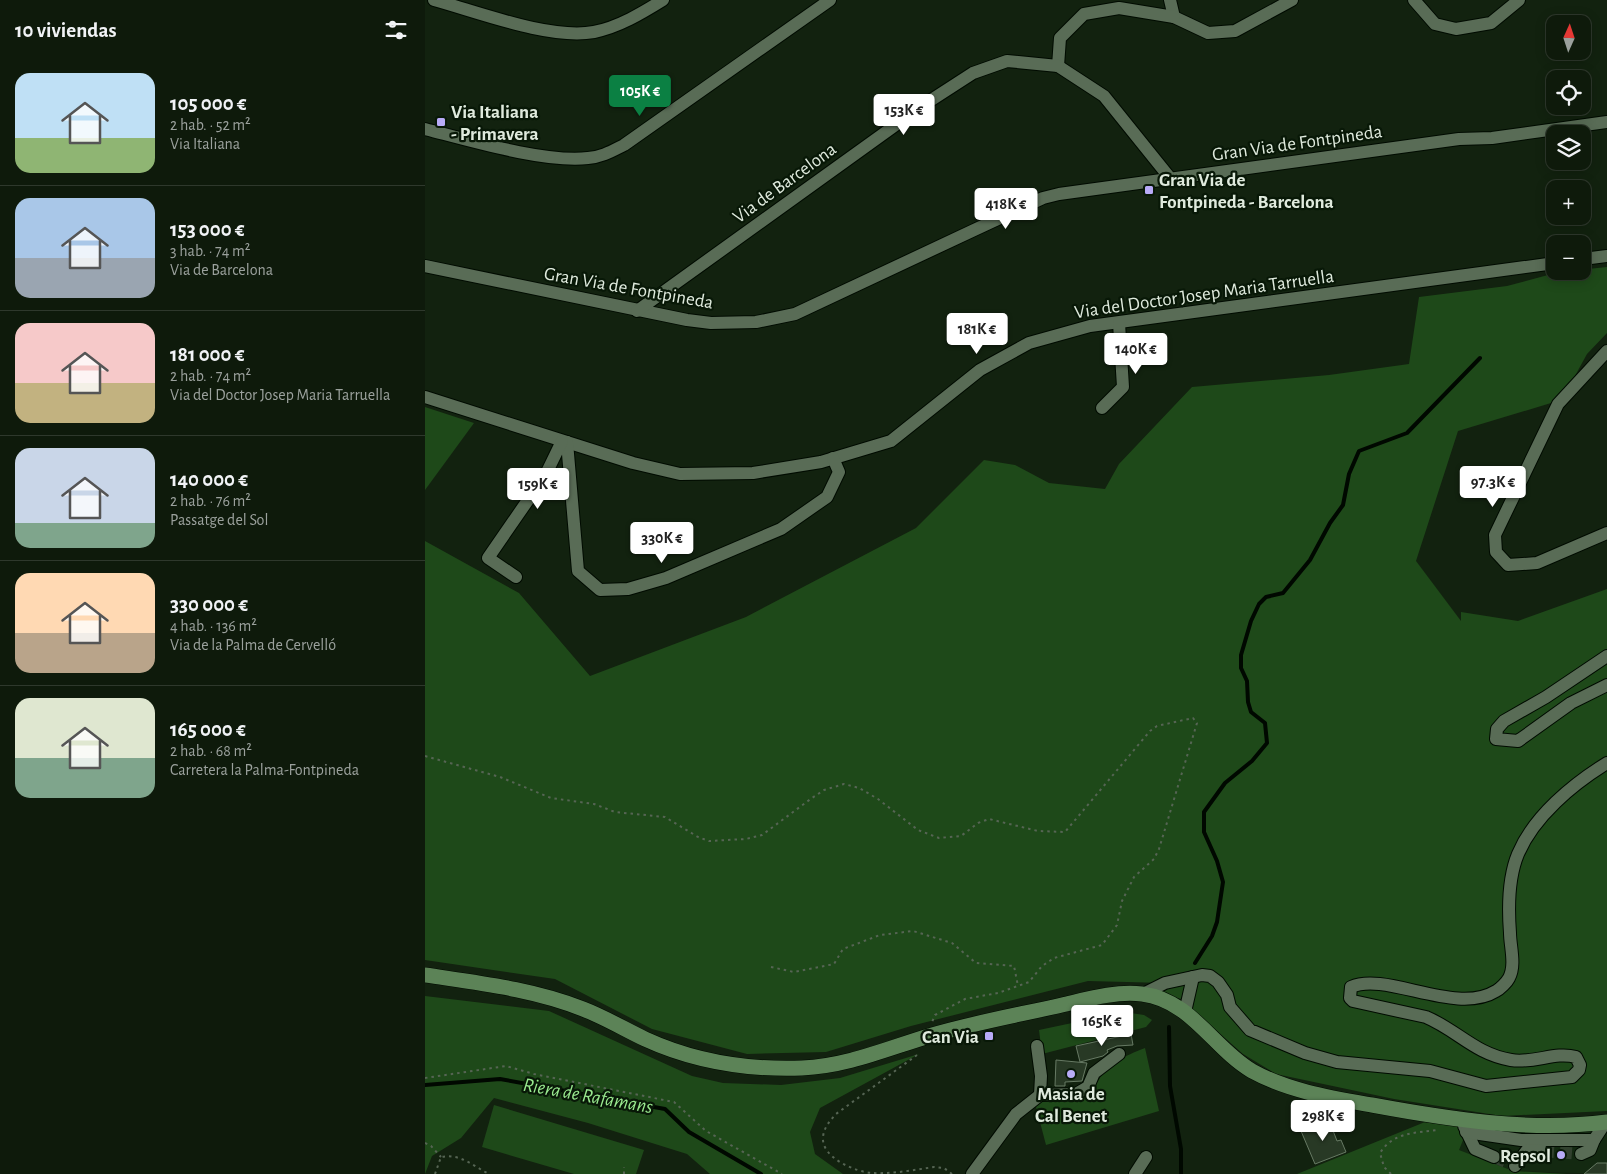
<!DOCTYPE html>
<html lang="es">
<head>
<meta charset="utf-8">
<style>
	body { margin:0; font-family:"Alegreya Sans",sans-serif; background:#1c2719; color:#f1f3f6; height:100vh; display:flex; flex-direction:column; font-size:19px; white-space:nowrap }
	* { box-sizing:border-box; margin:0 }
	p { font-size:16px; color:#9ba19d }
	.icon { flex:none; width:28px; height:28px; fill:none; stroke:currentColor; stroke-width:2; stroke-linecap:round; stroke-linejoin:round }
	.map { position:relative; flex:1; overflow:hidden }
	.panel { display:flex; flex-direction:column; background:#0e1a0b; width:425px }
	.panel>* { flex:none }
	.needle { width:32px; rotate:3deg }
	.tools { position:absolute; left:1121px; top:15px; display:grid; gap:10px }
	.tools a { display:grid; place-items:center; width:45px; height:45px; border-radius:10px; background:#0e1a0b; box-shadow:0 2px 12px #0003,0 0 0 1px #2e382c; font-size:25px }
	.price { position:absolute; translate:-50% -42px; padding:0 11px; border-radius:5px; background:#fff; color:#222; font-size:16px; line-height:32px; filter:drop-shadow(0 1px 2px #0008) }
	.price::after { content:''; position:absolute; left:50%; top:30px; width:15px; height:11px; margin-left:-8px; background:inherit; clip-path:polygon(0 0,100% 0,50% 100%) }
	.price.selected { background:#0b8043; color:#fff }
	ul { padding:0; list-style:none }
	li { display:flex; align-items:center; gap:15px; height:125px; padding:0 15px }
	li+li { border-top:1px solid #2e382c }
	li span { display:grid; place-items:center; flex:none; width:140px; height:100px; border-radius:15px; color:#555 }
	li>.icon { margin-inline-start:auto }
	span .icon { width:60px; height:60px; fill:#fffc; stroke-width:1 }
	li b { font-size:21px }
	h2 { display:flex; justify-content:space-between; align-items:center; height:60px; padding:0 15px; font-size:21px }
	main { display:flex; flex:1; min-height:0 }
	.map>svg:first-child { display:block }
	.built { fill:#132911 }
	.green { fill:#1e4919 }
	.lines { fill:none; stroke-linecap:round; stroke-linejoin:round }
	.stream { stroke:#000800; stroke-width:4 }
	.building { fill:#283925; stroke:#677a64 }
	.minor-tunnel { stroke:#31402e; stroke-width:12; stroke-dasharray:12 6; stroke-linecap:butt }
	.minor-casing { stroke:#010b00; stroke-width:14 }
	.major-casing { stroke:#010b00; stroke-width:16 }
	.path { stroke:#566554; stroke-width:2; stroke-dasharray:2.5 4; stroke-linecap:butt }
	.minor { stroke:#596c56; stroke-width:12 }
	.major { stroke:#5c8357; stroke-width:15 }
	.poi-dot { fill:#b8abf7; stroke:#081807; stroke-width:2 }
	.labels { text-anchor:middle; stroke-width:4.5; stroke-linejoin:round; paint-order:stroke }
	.poi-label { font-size:19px; font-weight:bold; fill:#dfeadd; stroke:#081807; text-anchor:start }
	.street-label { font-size:19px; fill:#dfeadd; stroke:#081807 }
	.water-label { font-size:20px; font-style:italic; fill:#99e98f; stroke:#081807 }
</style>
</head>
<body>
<main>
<section class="panel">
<h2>10 viviendas<svg class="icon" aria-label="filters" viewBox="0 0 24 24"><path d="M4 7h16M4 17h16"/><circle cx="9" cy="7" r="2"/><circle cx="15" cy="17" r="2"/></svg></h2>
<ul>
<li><span style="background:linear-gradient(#bfe0f5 65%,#8fb573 0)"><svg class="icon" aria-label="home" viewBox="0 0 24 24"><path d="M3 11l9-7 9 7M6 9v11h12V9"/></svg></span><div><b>105 000 €</b><p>2 hab. · 52 m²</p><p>Via Italiana</p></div></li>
<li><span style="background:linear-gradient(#a9c7e8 60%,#9aa5b1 0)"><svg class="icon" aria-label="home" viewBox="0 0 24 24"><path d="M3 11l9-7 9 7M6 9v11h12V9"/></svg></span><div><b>153 000 €</b><p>3 hab. · 74 m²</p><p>Via de Barcelona</p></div></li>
<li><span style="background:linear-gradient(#f6c9c9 60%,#c2b280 0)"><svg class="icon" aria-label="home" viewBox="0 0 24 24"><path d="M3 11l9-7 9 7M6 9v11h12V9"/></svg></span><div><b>181 000 €</b><p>2 hab. · 74 m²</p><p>Via del Doctor Josep Maria Tarruella</p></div></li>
<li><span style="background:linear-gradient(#c9d6e8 75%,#7fa58c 0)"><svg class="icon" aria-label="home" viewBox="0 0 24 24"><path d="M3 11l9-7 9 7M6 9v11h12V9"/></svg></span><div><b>140 000 €</b><p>2 hab. · 76 m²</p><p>Passatge del Sol</p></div></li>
<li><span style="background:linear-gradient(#ffd9b3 60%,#b9a48a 0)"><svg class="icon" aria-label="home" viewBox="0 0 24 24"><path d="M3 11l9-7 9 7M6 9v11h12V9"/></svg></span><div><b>330 000 €</b><p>4 hab. · 136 m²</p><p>Via de la Palma de Cervelló</p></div></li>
<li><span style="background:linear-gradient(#dfe7d0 60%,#7fa58c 0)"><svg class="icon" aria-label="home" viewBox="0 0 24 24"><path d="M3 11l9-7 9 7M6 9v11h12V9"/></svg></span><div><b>165 000 €</b><p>2 hab. · 68 m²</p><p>Carretera la Palma-Fontpineda</p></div></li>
</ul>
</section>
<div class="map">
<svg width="1182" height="1174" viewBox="0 0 1182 1174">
	<rect width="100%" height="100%" fill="#12220f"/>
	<path class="built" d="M1043 1128 1182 1129V1174L1088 1171 1033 1150Z"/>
	<g class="green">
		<path d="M1182 267V333L1162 354 1145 385 1126 403 1033 431 991 561 1036 621V612L1093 621 1182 589V1111L1077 1116 969 1099 851 1074 818 1054 756 999 737 993 743 989 740 983 663 981 486 1026 401 1052 322 1054 227 1029 130 979 0 960V541L94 593 165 676 321 617 491 528 559 460 590 465 624 483 680 489 694 464 767 387 904 375 984 364 994 297 1082 286 1134 272Z"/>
		<path d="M0 407 49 423 0 490Z"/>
		<path d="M0 996 124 1011 267 1076 298 1083 356 1085 415 1078 494 1054 395 1108 385 1132 390 1154 418 1174H285L262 1154 163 1123 69 1098 36 1138 7 1156 0 1174Z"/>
		<path d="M699 1012 719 1015 727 1020 721 1027 617 1054 614 1030Z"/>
		<path d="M720 1048 734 1111 621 1145 610 1103 671 1084C683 1064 699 1056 720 1048Z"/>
		<path d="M69 1105 219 1150 211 1174H149L57 1147Z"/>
		<path d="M1000 1122 1043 1128 1034 1150 1088 1171 1142 1174H872Z"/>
	</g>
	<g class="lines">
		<g class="stream">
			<path d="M770 963 787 936 792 922 798 882 792 861 779 832V812L800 783 827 761 842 743 840 723 826 712 823 702 822 681 816 668V655L826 621 834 604 841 597 858 593 885 560 905 523 918 505 924 474 934 451 982 433 1055 358"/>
			<path d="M744 1027 745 1086 756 1149V1174"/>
			<path d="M0 1085 75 1079 240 1109 264 1132 336 1174"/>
		</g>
	</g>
	<g class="building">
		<path d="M706 1034 708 1045 692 1046 682 1050 683 1052 678 1056 655 1062 651 1046Z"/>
		<path d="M631 1060 662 1063 657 1081 640 1082V1086H630Z"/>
		<path d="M904 1120 912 1141 916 1140 921 1152 890 1164 876 1131Z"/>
		<path d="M1172 1163H1182V1174H1159Z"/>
	</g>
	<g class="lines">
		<g class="minor-tunnel">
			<path d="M1117 1151 1156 1154"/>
			<path d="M1069 1157 1090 1166"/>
		</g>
		<defs>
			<g id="minor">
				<path d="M9 0C53 12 125 40 169 32 194 27 217 13 238 0"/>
				<path d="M745 0 749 17 783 33 810 31 867 0"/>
				<path d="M989 0 1010 24 1031 29 1066 23 1094 0"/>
				<path d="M633 66 635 38 659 14 694 8 749 17"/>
				<path d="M0 129C43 140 120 163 163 158 177 157 187 151 199 145L405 0"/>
				<path d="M1158 259 1182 256"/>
				<path d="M0 266 262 320 286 323 331 322 370 314 547 231 618 198 634 194 1034 139 1067 138 1182 122"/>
				<path d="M212 311 497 106 548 73 582 61 633 66 679 96 745 178"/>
				<path d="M1182 351 1133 404 1070 535 1071 552 1083 565 1112 563 1182 533"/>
				<path d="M0 397 208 463 255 474 328 473 396 462 466 441 555 370 604 343 665 326 1130 263"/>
				<path d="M677 408 698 387 694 323"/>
				<path d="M142 442 153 571 175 590 203 589 241 578 356 529 402 497 414 472 408 458"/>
				<path d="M91 577 63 558 121 474 137 441"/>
				<path d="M1182 656 1121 697 1079 721 1072 729 1071 739 1093 741 1146 703 1182 685"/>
				<path d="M718 994 740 983 777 975 785 976 793 982 802 995 805 1007 825 1030 880 1053 912 1062 1005 1071 1061 1086 1147 1077 1154 1070 1155 1065 1151 1057C1130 1051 1109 1064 1086 1060 1050 1054 1032 1030 1001 1017L928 1001 925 998 926 987C961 971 1031 1016 1071 991 1075 989 1082 982 1084 978 1091 965 1085 946 1085 933 1083 907 1083 878 1093 854 1109 816 1148 784 1182 763"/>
				<path d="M760 1012 768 977"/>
				<path d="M612 1046 616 1076 615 1095"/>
				<path d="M1039 1126 1050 1149 1069 1157"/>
				<path d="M1041 1132 1096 1140H1169L1180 1123"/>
				<path d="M1156 1154 1165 1150 1169 1140"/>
				<path d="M1090 1166 1102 1150 1117 1151"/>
				<path d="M547 1174 591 1114 615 1095 651 1094 663 1087 669 1073 694 1054"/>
				<path d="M710 1174 721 1157"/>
			</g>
			<path id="major" d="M0 975C53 983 108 989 158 1009 179 1017 199 1029 220 1039 270 1062 322 1070 377 1068 422 1066 461 1049 504 1036 547 1023 593 1015 637 1005 663 999 690 991 717 994 766 1000 788 1048 827 1071 863 1091 907 1098 947 1105 1023 1119 1104 1132 1182 1122"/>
		</defs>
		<use href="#minor" class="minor-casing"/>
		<use href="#major" class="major-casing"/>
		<g class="path">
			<path d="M0 756 75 777 126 798 169 804 190 812 240 817 273 837 284 841 321 839 337 835 387 798 399 790 419 784 434 788 453 799 493 830 514 838 536 836 553 823 564 819 613 831 640 832 725 731 732 726 768 718 772 723 734 849 729 859 709 877 697 901 692 925 677 945 629 958 617 966 604 982 573 993 540 999 510 1015 507 1022"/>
			<path d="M346 967 369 972 409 964 418 949 455 935 488 931 527 943 551 963 589 966 593 986"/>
			<path d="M492 1055 411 1114C405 1121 399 1127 398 1137 396 1158 431 1172 447 1173 468 1174 489 1170 509 1167L519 1168 527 1174"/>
			<path d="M0 1078 81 1066 109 1074 249 1102 281 1131 357 1174"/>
			<path d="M0 1143 6 1146 16 1157"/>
			<path d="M10 1174 16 1157C35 1153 48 1166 64 1174"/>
			<path d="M199 1174V1167"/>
			<path d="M966 1174 959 1167 955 1153C968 1132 990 1133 1012 1130"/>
		</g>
		<use href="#minor" class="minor"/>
		<use href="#major" class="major"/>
	</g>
	<g class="poi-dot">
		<rect x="11" y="117" width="10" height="10" rx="2.5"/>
		<rect x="719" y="185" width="10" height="10" rx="2.5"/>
		<rect x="559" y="1031" width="10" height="10" rx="2.5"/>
		<circle cx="646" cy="1074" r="5"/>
		<circle cx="1136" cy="1155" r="5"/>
	</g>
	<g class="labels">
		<g class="poi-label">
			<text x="26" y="118">Via Italiana<tspan x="26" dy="22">- Primavera</tspan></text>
			<text x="734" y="186">Gran Via de<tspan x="734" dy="22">Fontpineda - Barcelona</tspan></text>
			<text x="554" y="1043" text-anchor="end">Can Via</text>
			<text x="646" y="1100" text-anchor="middle">Masia de<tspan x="646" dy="22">Cal Benet</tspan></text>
			<text x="1126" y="1162" text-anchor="end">Repsol</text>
		</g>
		<g class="street-label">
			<text transform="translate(872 142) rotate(-8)" y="7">Gran Via de Fontpineda</text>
			<text transform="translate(359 182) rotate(-36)" y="7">Via de Barcelona</text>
			<text transform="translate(204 287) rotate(10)" y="7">Gran Via de Fontpineda</text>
			<text transform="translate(779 293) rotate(-8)" y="7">Via del Doctor Josep Maria Tarruella</text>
		</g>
		<g class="water-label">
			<text transform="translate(163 1095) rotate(10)" y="7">Riera de Rafamans</text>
		</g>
	</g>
</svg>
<div class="tools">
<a><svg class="needle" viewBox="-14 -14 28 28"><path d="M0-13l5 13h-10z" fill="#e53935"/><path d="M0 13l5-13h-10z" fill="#9ba19d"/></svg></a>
<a><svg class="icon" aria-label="locate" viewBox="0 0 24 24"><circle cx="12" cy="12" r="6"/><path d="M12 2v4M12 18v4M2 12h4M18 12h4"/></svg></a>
<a><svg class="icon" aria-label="layers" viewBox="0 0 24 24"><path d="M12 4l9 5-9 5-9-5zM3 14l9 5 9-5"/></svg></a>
<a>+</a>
<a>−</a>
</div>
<b class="price selected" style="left:215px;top:117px">105K €</b>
<b class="price" style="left:479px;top:136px">153K €</b>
<b class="price" style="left:581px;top:230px">418K €</b>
<b class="price" style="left:552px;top:355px">181K €</b>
<b class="price" style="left:711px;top:375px">140K €</b>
<b class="price" style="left:1068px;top:508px">97.3K €</b>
<b class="price" style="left:113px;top:510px">159K €</b>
<b class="price" style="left:237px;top:564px">330K €</b>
<b class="price" style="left:677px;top:1047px">165K €</b>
<b class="price" style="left:898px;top:1142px">298K €</b>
</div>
</main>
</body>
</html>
